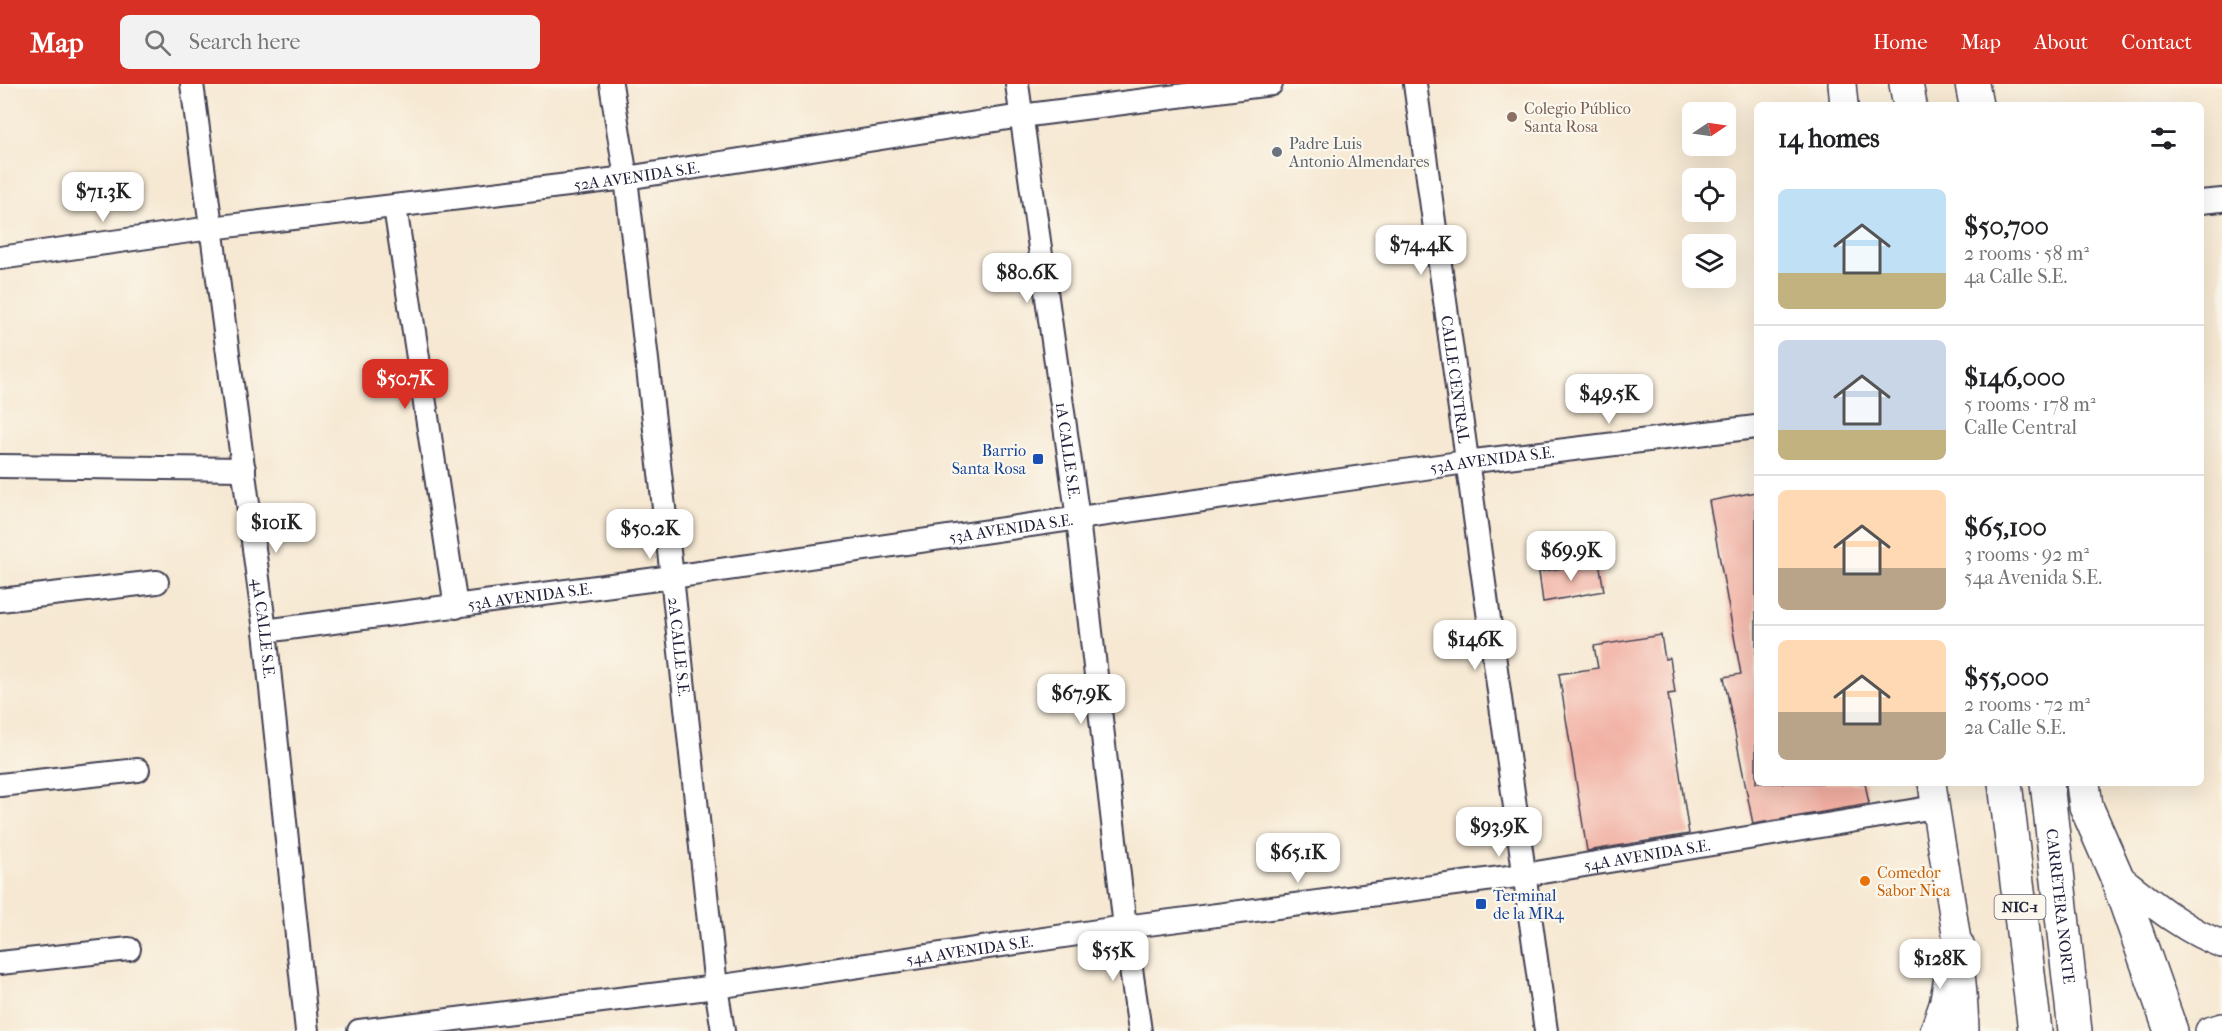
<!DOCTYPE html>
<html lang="en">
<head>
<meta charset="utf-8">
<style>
	body { margin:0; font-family:"IM FELL French Canon",serif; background:#f2f2f2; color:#202124; height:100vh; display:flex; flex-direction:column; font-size:22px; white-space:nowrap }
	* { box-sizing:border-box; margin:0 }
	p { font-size:20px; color:#757577 }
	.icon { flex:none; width:33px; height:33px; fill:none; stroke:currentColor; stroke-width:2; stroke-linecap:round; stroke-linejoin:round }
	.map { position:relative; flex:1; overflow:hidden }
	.panel { position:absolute; left:1754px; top:18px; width:450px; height:684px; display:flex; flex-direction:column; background:#fff; border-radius:9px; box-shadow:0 6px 24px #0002 }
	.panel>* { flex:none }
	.needle { width:39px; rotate:77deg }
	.fabs { position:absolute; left:1682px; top:18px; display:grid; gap:12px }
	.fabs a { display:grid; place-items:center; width:54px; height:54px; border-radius:9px; background:#fff; box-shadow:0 6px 24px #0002; font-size:30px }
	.price { position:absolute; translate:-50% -51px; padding:0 14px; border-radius:12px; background:#fff; color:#222; font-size:20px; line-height:39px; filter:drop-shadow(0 2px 3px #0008) }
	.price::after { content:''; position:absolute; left:50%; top:36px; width:18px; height:14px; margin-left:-9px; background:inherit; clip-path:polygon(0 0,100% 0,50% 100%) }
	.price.on { background:#d93025; color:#fff }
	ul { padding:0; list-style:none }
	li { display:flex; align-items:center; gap:18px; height:150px; padding:0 24px }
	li+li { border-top:2px solid #e0e0e0 }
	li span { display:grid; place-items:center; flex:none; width:168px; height:120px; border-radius:9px; color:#555 }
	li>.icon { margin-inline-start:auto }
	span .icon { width:72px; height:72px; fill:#fffc; stroke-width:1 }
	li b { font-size:26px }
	h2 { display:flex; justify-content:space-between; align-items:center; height:72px; padding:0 24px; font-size:26px }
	header { display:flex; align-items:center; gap:36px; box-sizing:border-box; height:84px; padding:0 30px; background:#d93025; color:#fff }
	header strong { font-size:28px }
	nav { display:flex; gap:33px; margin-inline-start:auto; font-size:21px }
	.search { width:420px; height:54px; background:#f2f2f2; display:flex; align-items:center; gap:15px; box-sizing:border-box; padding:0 21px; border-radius:9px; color:#757577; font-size:22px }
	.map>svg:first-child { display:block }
	.building { fill:#f1ada0 }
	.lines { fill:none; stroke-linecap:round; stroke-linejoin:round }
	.minor-casing { stroke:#424052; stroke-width:26 }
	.tertiary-casing { stroke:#424052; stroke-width:30 }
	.primary-casing { stroke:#424052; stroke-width:36 }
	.trunk-casing { stroke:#424052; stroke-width:36 }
	.minor { stroke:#fff; stroke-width:22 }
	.tertiary { stroke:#fff; stroke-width:27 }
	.primary { stroke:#fff; stroke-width:33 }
	.trunk { stroke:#fff; stroke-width:33 }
	.education-dot { fill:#8d6e63; stroke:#fbf7ec; stroke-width:2 }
	.worship-dot { fill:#6b7280; stroke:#fbf7ec; stroke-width:2 }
	.transit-dot { fill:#1a4fb4; stroke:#fbf7ec; stroke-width:2 }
	.food-dot { fill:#e8710a; stroke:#fbf7ec; stroke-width:2 }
	.labels { text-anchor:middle; stroke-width:4.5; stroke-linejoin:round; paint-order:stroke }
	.shield { fill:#fbf7ec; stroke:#636270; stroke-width:1.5 }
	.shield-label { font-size:15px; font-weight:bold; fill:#22223b }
	.education-label { font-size:16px; fill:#785e54; stroke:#fbf7ec; text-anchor:start }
	.worship-label { font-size:16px; fill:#5b616d; stroke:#fbf7ec; text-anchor:start }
	.street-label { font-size:16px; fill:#22223b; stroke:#fbf7ec }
	.transit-label { font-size:16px; fill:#164399; stroke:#fbf7ec; text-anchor:end }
	.food-label { font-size:16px; fill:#c56008; stroke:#fbf7ec; text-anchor:start }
</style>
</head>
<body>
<header>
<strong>Map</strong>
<div class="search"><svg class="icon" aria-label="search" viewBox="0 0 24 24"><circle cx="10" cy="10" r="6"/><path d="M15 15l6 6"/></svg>Search here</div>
<nav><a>Home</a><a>Map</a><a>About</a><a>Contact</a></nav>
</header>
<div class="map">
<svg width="2222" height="947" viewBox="0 0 2222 947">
	<rect width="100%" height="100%" fill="#fbf7ec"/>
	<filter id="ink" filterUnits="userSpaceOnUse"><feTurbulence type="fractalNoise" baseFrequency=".0167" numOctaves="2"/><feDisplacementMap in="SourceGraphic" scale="12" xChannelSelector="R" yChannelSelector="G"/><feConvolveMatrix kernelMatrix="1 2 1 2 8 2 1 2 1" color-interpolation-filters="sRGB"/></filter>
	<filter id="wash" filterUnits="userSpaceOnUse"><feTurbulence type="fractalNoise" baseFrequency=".008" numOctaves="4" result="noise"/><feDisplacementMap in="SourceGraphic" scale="24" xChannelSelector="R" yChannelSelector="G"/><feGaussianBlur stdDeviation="1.35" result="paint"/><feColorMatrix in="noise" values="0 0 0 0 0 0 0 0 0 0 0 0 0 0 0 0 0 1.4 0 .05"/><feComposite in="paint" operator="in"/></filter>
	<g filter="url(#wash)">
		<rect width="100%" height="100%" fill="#f6e8d2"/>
		<g id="blocks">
			<g class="building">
				<path d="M1756 408V699H1865L1869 720 1753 740 1724 593 1741 590 1709 417Z"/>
				<path d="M1599 478 1604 507 1543 518 1539 488Z"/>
				<path d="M1661 551 1665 575 1670 574 1675 609 1668 610 1689 750 1587 767 1559 590 1598 584 1594 562Z"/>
			</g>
		</g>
	</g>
	<g filter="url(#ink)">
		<use href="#blocks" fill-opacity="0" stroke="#424052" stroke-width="1.5"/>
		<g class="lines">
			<defs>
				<g id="minor">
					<path id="s1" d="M192 0 265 547 307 947"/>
					<path id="s2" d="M611 0 626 94 672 493 716 903 723 947"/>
					<path id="s3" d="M1017 0 1078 435 1125 843 1140 947"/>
					<path id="s4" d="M1415 0 1546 947"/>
					<path d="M2200 118 2222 116"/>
					<path d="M395 123 456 523"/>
					<path id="s5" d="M0 174 211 144 626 94 1021 32 1271 0"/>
					<path d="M0 382 244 385"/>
					<path d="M0 516 157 498"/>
					<path id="s6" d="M265 547 672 493 1466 378 1756 343"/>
					<path d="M0 701 138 686"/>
					<path d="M0 879 129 865"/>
					<path id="s7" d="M359 947 716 903 1125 843 1524 791 1935 723"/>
				</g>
				<g id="tertiary">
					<path d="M1842 0 1844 21"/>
					<path d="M1932 699C1943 781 1963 864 1965 947"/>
					<path d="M2116 791C2147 815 2184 847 2222 860"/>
					<path d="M2209 947 2222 943"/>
				</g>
				<path id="primary" d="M1937 947 1946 921 1957 861"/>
				<g id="trunk">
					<path d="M1906 0 1910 21"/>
					<path d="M1972 0 1976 21"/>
					<path d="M2005 699 2035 947"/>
					<path id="s8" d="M2047 699 2075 947"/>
					<path d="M2083 699 2086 722 2116 791 2171 947"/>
				</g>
			</defs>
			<use href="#minor" class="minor-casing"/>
			<use href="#tertiary" class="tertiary-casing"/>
			<use href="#primary" class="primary-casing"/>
			<use href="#trunk" class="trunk-casing"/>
			<use href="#minor" class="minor"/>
			<use href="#tertiary" class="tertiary"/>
			<use href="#primary" class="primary"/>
			<use href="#trunk" class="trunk"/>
		</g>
	</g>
	<circle class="education-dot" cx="1512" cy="33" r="6"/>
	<circle class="worship-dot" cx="1277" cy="68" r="6"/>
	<g class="transit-dot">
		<rect x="1032" y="369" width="12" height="12" rx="3"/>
		<rect x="1475" y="814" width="12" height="12" rx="3"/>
	</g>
	<circle class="food-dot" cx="1865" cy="797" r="6"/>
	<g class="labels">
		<rect class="shield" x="1994.5" y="811" width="51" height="24" rx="4.5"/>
		<g class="shield-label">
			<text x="2020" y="828">NIC-1</text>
		</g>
		<g class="education-label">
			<text x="1524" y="30">Colegio Público<tspan x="1524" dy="18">Santa Rosa</tspan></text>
		</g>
		<g class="worship-label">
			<text x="1289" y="65">Padre Luis<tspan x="1289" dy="18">Antonio Almendares</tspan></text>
		</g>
		<g class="street-label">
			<text dy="6" stroke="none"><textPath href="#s5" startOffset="642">52A AVENIDA S.E.</textPath></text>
			<text dy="6" stroke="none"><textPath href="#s4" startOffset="298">CALLE CENTRAL</textPath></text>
			<text dy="6" stroke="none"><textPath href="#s3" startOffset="370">1A CALLE S.E.</textPath></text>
			<text dy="6" stroke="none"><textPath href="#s6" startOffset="1239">53A AVENIDA S.E.</textPath></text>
			<text dy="6" stroke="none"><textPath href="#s6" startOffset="753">53A AVENIDA S.E.</textPath></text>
			<text dy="6" stroke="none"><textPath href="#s6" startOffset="267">53A AVENIDA S.E.</textPath></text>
			<text dy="6" stroke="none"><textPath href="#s1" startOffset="549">4A CALLE S.E.</textPath></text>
			<text dy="6" stroke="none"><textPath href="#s2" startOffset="567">2A CALLE S.E.</textPath></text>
			<text dy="6" stroke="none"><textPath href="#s7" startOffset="1300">54A AVENIDA S.E.</textPath></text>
			<text dy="6" stroke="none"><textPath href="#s8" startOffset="124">CARRETERA NORTE</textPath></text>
			<text dy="6" stroke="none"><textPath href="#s7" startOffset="616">54A AVENIDA S.E.</textPath></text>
		</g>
		<g class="transit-label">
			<text x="1026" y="372">Barrio<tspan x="1026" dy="18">Santa Rosa</tspan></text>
			<text x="1493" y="817" text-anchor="start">Terminal<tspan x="1493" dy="18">de la MR4</tspan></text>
		</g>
		<g class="food-label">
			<text x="1877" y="794">Comedor<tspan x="1877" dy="18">Sabor Nica</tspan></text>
		</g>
	</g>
</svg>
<div class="fabs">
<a><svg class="needle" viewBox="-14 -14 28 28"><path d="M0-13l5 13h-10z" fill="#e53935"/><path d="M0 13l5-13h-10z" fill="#757577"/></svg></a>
<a><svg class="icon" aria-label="locate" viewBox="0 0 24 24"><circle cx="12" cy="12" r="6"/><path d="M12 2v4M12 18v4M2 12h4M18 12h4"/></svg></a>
<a><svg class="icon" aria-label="layers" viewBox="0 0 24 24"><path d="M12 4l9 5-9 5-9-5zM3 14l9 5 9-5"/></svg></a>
</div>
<b class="price" style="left:103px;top:139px">$71.3K</b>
<b class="price" style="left:1421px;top:192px">$74.4K</b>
<b class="price" style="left:1027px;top:220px">$80.6K</b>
<b class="price on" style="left:405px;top:326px">$50.7K</b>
<b class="price" style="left:1609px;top:341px">$49.5K</b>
<b class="price" style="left:276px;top:470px">$101K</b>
<b class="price" style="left:650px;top:476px">$50.2K</b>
<b class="price" style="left:1571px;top:498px">$69.9K</b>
<b class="price" style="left:1475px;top:587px">$146K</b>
<b class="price" style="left:1081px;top:641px">$67.9K</b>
<b class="price" style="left:1499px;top:774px">$93.9K</b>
<b class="price" style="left:1298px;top:800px">$65.1K</b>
<b class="price" style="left:1113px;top:898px">$55K</b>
<b class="price" style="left:1940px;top:906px">$128K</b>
<section class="panel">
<h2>14 homes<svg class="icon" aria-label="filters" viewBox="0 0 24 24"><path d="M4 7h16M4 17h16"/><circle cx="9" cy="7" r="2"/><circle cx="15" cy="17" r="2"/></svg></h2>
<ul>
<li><span style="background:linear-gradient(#bfe0f5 70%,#c2b280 0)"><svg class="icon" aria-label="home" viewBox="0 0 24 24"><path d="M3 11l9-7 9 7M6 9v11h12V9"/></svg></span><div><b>$50,700</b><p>2 rooms · 58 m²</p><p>4a Calle S.E.</p></div></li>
<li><span style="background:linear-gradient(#c9d6e8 75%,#c2b280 0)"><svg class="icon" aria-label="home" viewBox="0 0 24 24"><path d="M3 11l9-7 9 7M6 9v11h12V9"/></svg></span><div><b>$146,000</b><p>5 rooms · 178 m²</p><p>Calle Central</p></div></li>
<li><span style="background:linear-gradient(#ffd9b3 65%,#b9a48a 0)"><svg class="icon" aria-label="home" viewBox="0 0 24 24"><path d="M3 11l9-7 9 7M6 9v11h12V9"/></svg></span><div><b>$65,100</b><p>3 rooms · 92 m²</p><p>54a Avenida S.E.</p></div></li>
<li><span style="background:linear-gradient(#ffd9b3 60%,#b9a48a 0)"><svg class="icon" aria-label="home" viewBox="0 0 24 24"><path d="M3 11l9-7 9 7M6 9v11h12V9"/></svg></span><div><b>$55,000</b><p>2 rooms · 72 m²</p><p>2a Calle S.E.</p></div></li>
</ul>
</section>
</div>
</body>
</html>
